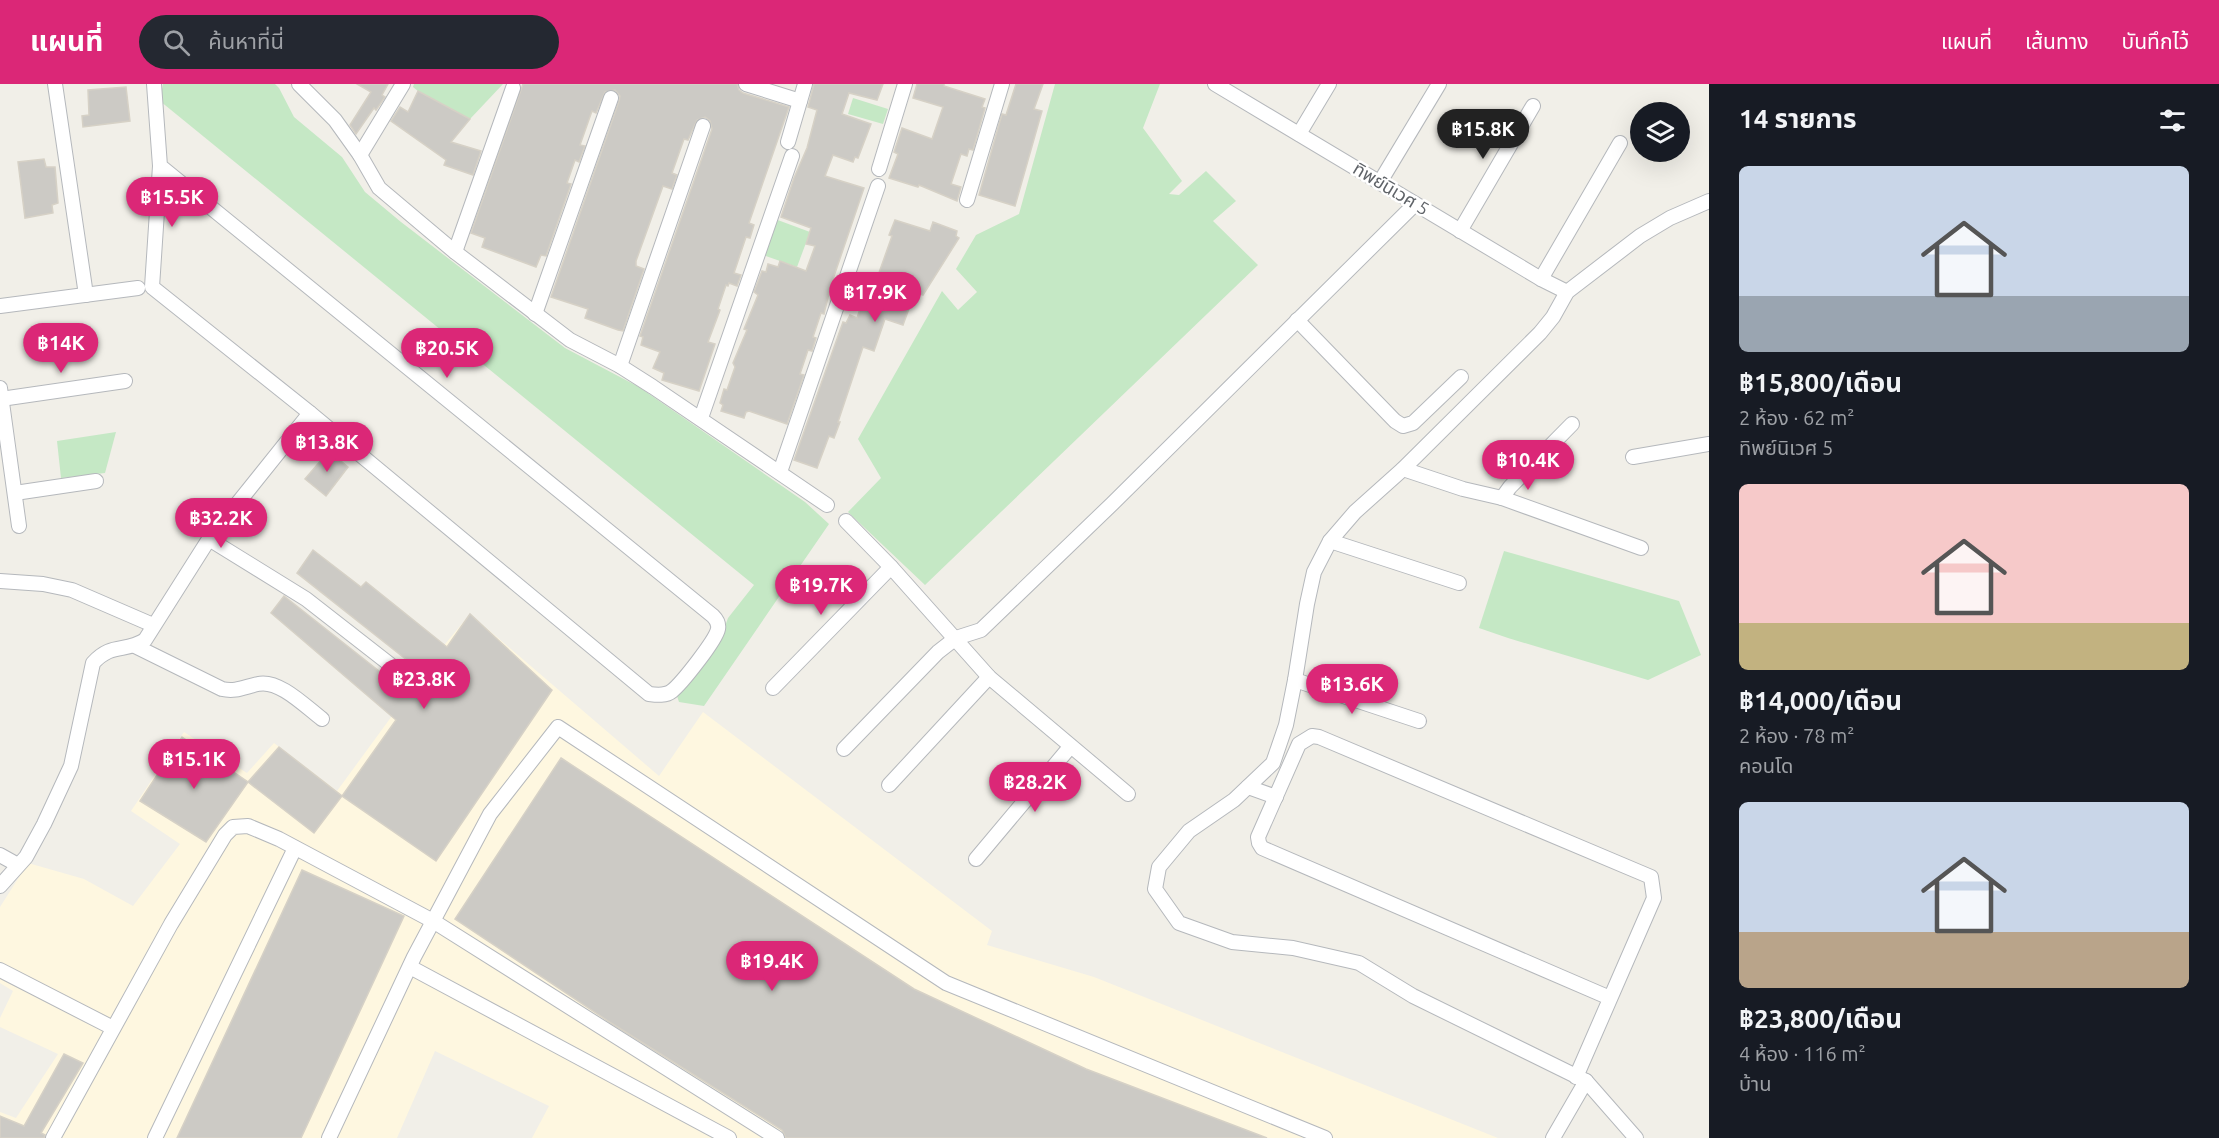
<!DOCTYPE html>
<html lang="th">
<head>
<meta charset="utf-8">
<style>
	body { margin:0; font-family:Ubuntu,"Noto Sans Thai",sans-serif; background:#242831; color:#f1f3f6; height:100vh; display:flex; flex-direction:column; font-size:22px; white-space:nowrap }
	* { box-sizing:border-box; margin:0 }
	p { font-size:20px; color:#9ea1a6 }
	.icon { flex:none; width:33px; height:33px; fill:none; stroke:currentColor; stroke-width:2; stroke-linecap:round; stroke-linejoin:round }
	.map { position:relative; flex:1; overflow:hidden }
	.sheet { display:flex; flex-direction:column; background:#171b24; width:510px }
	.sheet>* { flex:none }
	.fabs { position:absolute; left:1630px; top:18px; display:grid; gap:12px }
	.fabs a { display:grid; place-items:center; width:60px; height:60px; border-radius:50%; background:#171b24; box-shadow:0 6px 24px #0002; font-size:30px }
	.price { position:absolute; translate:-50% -51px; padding:0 14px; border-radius:21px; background:#db2777; color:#fff; font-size:20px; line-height:39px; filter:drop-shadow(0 2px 3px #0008) }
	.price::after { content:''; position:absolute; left:50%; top:36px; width:18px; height:14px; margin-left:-9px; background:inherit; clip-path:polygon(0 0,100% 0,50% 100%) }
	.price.current { background:#222; color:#fff }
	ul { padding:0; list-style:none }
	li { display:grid; align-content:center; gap:12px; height:318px; padding:0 30px }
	li span { display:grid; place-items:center; height:186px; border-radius:9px; color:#555 }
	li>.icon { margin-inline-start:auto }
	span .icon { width:108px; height:108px; fill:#fffc; stroke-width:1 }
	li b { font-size:26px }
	h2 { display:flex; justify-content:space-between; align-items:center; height:72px; padding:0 30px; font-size:26px }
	header { display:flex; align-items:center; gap:36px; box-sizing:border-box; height:84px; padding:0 30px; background:#db2777; color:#fff }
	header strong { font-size:28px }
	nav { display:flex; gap:33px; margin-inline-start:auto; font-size:21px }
	.search { width:420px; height:54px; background:#242831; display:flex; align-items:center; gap:15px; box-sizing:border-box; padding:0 21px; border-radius:33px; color:#9ea1a6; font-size:22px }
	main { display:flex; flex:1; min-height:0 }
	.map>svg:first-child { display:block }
	.commercial { fill:#fef7e0 }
	.green { fill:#c5e8c5 }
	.building { fill:#cccac5; stroke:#d6d1c6; stroke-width:1.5 }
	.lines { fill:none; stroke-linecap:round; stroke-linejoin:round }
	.minor-casing { stroke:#b5b8bc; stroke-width:16 }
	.minor { stroke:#fff; stroke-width:14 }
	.labels { text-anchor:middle; stroke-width:5; stroke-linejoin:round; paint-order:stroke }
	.street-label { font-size:18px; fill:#5f6368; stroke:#fff }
</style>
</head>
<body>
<header>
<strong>แผนที่</strong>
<div class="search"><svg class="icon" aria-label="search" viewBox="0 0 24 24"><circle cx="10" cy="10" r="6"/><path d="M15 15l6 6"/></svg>ค้นหาที่นี่</div>
<nav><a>แผนที่</a><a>เส้นทาง</a><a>บันทึกไว้</a></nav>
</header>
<main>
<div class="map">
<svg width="1709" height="1054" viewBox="0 0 1709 1054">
	<rect width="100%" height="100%" fill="#f1efe8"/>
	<path class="commercial" d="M470 530 659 692 703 628 992 847 987 861 1094 893 1498 1054H532L549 1022 435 967 397 1054H0V1028L16 1034 58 970 0 943V934L13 907 0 899V823L28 779 84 795 133 822 180 760 131 727 184 648 247 689 274 659 337 707 441 565Z"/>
	<g class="green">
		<path d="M163 0H275L279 4 294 33 342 73 365 108 401 138 565 264 639 303 805 418 829 440 704 622 679 618 676 609 724 545 728 534 754 501 160 17Z"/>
		<path d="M414 0H503L470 35 418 7 413 3Z"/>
		<path d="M1055 0H1160L1143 44 1182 97 1169 110 1179 111 1206 87 1236 117 1213 137 1258 181 925 501 848 428 881 394 858 355 942 207 958 226 977 208 956 185 976 151 1019 130Z"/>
		<path d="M853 14 888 25 883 40 848 30Z"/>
		<path d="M775 135 810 148 797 183 763 171Z"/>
		<path d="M116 348 105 389 61 394 57 357Z"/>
		<path d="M1504 467 1679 517 1701 571 1648 596 1508 554 1479 544Z"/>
	</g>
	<g class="building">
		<path d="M357 0H388L382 11 385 13 376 26 374 24 356 50 350 41 371 8Z"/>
		<path d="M523 0H737L739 6 743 9 789 23 749 139 754 141 750 154 746 153 734 189 741 191 737 202 729 199 728 202 726 201 718 225 720 226 708 258 715 260 699 307 662 296 664 289 653 284 660 268 641 261 643 253 640 252 712 45 710 37 705 33 697 36 688 56 684 55 672 89 677 91 672 105 663 102 636 177V182L644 185 623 247 618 246 585 234 588 225 551 213 619 17 620 12 615 6 605 8 596 29 592 27 580 61 585 62 579 78 575 76 567 99 571 100 546 172 541 171 536 183 482 163 485 154 471 149Z"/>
		<path d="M814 0H883L877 16 849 9 842 30 871 40 858 74 855 73 853 78 833 71 825 92 864 104 831 201 824 230 821 229 813 253 816 254 812 267 808 266 800 290 804 291 787 340 749 327 746 328 744 334 721 327 723 321 720 319 724 305 727 306 735 283 733 279 747 246 744 245 758 211 754 208 762 187 766 188 768 180 778 183 780 177 806 187 815 162 806 160 811 144 781 133 794 94 807 64 817 26 808 23Z"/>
		<path d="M917 0H944V2L985 15 982 23 985 24 973 66 969 65 967 72 961 70 951 100 961 103 957 117 919 101 918 103 889 94 898 70 894 68 902 44 932 55 943 23 913 14Z"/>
		<path d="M1016 0H1043L1034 25 1042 27 1015 122 979 111 1002 30 1006 31Z"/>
		<path d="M126 3 130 37 83 43 82 32 89 31 88 6Z"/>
		<path d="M418 7 470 35 451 58 481 67 473 91 444 81 446 76 391 37 400 23 408 28Z"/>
		<path d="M44 75 46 83H55L58 119 52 121 53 129 25 134 18 78Z"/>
		<path d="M895 136 930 147 933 138 957 147 956 152 959 154 923 211 915 208 903 241 885 235 874 267 863 263 838 338H840L834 354 829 352 817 384 794 376 843 238 846 239 850 231 857 234 869 198 875 200 892 152 889 151Z"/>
		<path d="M329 367 348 383 326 412 305 395Z"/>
		<path d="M313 466 361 503 366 498 447 563 470 530 552 606 436 777 342 712 396 636 271 529 284 512 412 613 415 609 422 605 423 597 427 592 297 489Z"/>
		<path d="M182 653 248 698 206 758 140 717Z"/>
		<path d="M279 663 342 712 314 749 248 698Z"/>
		<path d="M561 674 914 905 1086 985 1267 1054H786L782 1046 611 939 455 835Z"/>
		<path d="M302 786 404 832 301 1054H177Z"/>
		<path d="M64 970 83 979 41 1049 45 1051 44 1054H0V1032L24 1042Z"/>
	</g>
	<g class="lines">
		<defs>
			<g id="minor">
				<path d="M55 0 86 211"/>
				<path d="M154 0 160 82 152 203 310 329 649 610C657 611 666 612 672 607 682 599 716 556 718 545 719 540 717 536 713 532L160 82"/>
				<path d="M299 0 335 36 360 71 379 104 455 168 570 256 620 282 653 303 827 421"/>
				<path d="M746 0 800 17"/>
				<path d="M1215 0 1541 195 1567 208"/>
				<path d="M1299 50 1329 0"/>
				<path d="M788 58 805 0"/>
				<path d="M360 71 403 0"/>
				<path d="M879 85 905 0"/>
				<path d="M1380 98 1439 0"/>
				<path d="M967 116 1002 0"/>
				<path d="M1460 147 1533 22"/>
				<path d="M455 168 513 4"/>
				<path d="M1541 195 1620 59"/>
				<path d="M0 222 138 204"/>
				<path d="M535 230 611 14"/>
				<path d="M1297 236 1395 337 1403 342 1413 339 1461 293"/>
				<path d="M620 282 703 42"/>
				<path d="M0 304 19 442"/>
				<path d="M1 315 125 297"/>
				<path d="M701 334 792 72"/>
				<path d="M1633 373 1709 360"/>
				<path d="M1403 385 1463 405 1502 414 1641 464"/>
				<path d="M780 388 878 102"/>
				<path d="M15 409 96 397"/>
				<path d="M1502 414 1510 403 1572 340"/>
				<path d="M846 437 891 483 989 593 1128 710"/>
				<path d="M209 455 306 515 415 600"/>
				<path d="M1330 457 1459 499"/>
				<path d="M0 497 43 500 72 506 153 541"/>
				<path d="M135 562 222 605C236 608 244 603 258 600 279 595 306 623 322 635"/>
				<path d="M1295 596 1419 637"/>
				<path d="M773 604 891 483"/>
				<path d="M844 665 938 568 956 554 981 546 1112 420 1415 120"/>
				<path d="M889 701 989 593"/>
				<path d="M1248 703 1276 713"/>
				<path d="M0 771 18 781"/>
				<path d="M976 775 1070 663"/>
				<path d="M0 802 26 773 44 740 71 682 93 579C112 558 125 569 145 556L209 455 310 329"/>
				<path d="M410 883 729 1054"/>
				<path d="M0 886 113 944"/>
				<path d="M1576 993 1654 814 1651 793 1319 653 1312 652 1299 660 1258 753 1259 759 1262 764 1610 914"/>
				<path d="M53 1054 171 840 225 751 233 743 248 742 279 755 433 837 777 1054"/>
				<path d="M155 1054 295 764"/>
				<path d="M329 1054 414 873 490 730 558 643 946 899 1325 1054"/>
				<path d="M1553 1054 1586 997"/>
				<path d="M1636 1054 1586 997 1413 912 1359 879 1293 864 1232 858 1179 839 1155 805 1159 783 1189 747 1234 716 1273 679 1286 641 1295 596 1307 520 1314 488 1330 457 1355 428 1403 385 1540 249 1553 233 1567 208 1640 152 1670 134 1709 117"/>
			</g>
		</defs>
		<use href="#minor" class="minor-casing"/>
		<use href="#minor" class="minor"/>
	</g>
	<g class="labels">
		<g class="street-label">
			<text transform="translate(1391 105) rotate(31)" y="6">ทิพย์นิเวศ 5</text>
		</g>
	</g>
</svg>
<div class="fabs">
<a><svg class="icon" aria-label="layers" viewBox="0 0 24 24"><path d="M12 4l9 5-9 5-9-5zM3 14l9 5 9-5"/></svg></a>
</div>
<b class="price current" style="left:1483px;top:76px">฿15.8K</b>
<b class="price" style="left:172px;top:144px">฿15.5K</b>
<b class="price" style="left:875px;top:239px">฿17.9K</b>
<b class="price" style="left:61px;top:290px">฿14K</b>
<b class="price" style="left:447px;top:295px">฿20.5K</b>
<b class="price" style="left:327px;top:389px">฿13.8K</b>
<b class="price" style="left:1528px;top:407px">฿10.4K</b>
<b class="price" style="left:221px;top:465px">฿32.2K</b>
<b class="price" style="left:821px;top:532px">฿19.7K</b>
<b class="price" style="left:424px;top:626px">฿23.8K</b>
<b class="price" style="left:1352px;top:631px">฿13.6K</b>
<b class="price" style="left:194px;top:706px">฿15.1K</b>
<b class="price" style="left:1035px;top:729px">฿28.2K</b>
<b class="price" style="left:772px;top:908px">฿19.4K</b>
</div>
<section class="sheet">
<h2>14 รายการ<svg class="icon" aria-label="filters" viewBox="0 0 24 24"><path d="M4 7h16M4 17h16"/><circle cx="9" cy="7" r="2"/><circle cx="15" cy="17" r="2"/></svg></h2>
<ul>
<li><span style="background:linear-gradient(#c9d6e8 70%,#9aa5b1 0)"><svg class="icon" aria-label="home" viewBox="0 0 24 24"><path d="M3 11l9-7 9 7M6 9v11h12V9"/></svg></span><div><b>฿15,800/เดือน</b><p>2 ห้อง · 62 m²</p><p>ทิพย์นิเวศ 5</p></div></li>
<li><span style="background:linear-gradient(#f6c9c9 75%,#c2b280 0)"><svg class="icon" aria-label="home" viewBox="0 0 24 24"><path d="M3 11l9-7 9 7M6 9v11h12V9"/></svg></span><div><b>฿14,000/เดือน</b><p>2 ห้อง · 78 m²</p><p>คอนโด</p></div></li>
<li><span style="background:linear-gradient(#c9d6e8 70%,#b9a48a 0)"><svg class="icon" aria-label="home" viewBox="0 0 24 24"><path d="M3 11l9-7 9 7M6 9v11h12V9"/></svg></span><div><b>฿23,800/เดือน</b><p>4 ห้อง · 116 m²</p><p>บ้าน</p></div></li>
</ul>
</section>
</main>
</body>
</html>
